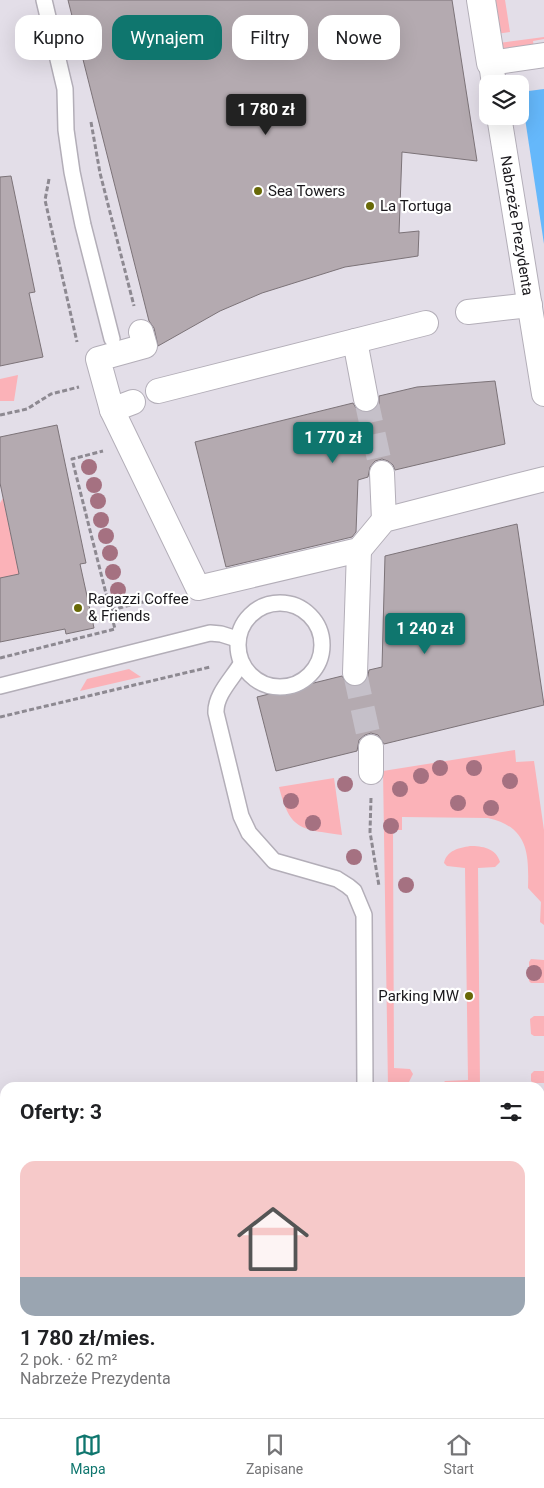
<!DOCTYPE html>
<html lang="pl">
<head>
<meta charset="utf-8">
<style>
	body { margin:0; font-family:Roboto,sans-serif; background:#f6f6f6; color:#202124; height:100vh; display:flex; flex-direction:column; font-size:19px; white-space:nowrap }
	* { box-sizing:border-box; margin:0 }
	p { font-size:16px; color:#757577 }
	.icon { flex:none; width:28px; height:28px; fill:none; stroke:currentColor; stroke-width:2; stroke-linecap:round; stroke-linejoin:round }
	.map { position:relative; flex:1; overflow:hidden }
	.side { position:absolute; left:0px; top:1082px; width:545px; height:336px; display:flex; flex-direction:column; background:#fff; border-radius:15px 15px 0 0; box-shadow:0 5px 20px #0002 }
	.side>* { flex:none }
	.hud { position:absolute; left:15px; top:15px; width:515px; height:45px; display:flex; gap:10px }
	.controls { position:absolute; left:479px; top:75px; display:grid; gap:10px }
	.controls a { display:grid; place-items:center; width:50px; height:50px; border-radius:10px; background:#fff; box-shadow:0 5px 20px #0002; font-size:25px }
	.price { position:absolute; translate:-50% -42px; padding:0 11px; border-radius:5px; background:#0f766e; color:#fff; font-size:16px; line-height:32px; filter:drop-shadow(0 1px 2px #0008) }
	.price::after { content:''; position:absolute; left:50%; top:30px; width:15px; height:11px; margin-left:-8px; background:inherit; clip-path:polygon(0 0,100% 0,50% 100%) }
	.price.current { background:#222; color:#fff }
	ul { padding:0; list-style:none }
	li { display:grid; align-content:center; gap:10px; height:265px; padding:0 20px }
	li+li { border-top:1px solid #e0e0e0 }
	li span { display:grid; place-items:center; height:155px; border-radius:15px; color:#555 }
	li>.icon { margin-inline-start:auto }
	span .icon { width:90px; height:90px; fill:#fffc; stroke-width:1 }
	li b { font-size:21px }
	h2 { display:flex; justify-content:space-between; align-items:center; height:60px; padding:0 20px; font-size:21px }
	.chip { padding:0 18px; border-radius:15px; background:#fff; box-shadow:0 5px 20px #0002; font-size:18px; line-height:45px }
	.chip.current { background:#0f766e; color:#fff }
	.menu { display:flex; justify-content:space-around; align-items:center; height:70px; border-top:1px solid #e0e0e0; background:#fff; font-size:14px; color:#757577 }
	.menu a { display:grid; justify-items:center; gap:2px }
	.menu .current { color:#0f766e }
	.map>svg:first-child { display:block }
	.green { fill:#fbb2b8 }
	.water { fill:#65b8fb }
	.building { fill:#b4aab0; stroke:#7c7378 }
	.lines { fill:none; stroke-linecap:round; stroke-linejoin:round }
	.pedestrian-tunnel { stroke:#c5c0c9; stroke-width:24; stroke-dasharray:24 12; stroke-linecap:butt }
	.service-casing { stroke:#b3aeb8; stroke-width:18 }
	.pedestrian-casing { stroke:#b3aeb8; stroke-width:26 }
	.minor-casing { stroke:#b3aeb8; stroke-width:30 }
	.tertiary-casing { stroke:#b3aeb8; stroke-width:30 }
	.path { stroke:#8d8991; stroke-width:3; stroke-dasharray:5 2.5; stroke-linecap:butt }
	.service { stroke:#fff; stroke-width:15 }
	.pedestrian { stroke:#fff; stroke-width:24 }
	.minor { stroke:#fff; stroke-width:28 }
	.tertiary { stroke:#fff; stroke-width:28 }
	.tree { fill:#a57181 }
	.poi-dot { fill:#686907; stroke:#fff; stroke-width:2 }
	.labels { text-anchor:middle; stroke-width:4.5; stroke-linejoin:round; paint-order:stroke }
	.poi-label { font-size:15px; fill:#1a181c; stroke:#fff; text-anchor:start }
	.street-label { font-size:15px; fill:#1a181c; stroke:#fff }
</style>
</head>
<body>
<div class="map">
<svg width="544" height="1418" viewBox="0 0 544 1418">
	<rect width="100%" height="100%" fill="#e3dee8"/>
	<g class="green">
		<path d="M491 0H505L510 32 496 34Z"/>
		<path d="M544 37V39L533 41 534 47 506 51 500 49 499 43Z"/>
		<path d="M18 375 14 401H0V379Z"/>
		<path d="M3 498 21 582 11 576 0 578V503Z"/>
		<path d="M129 669 141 677 80 691 87 679Z"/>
		<path d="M515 750 516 762 534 761 544 830V925L540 922 541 902 528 888C529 853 528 827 488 818L402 817V830H393L394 1068 410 1069 413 1074 409 1082 402 1087H388L383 771Z"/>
		<path d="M334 778 342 835C301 829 290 831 279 787Z"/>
		<path d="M470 846C482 846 496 848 500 862L495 867 478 868 480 1087H440L445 1081 468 1080 465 868 447 866 444 863C447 850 459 848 470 846Z"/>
		<path d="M531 959 544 960V983H531L529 981V962Z"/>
		<path d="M534 1016H544V1036H534L531 1034 530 1019Z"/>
		<path d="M534 1071H544V1083H533L531 1081V1074Z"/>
		<path d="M544 1223V1298L540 1281V1224Z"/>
		<rect x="0" y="1273" width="5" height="34"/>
		<path d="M0 1379H5V1414H12L10 1418H0Z"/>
		<path d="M32 1414H185L184 1418H35Z"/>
		<path d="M230 1414H430L444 1418H230Z"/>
	</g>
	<path class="water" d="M544 89V244L521 92Z"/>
	<g class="building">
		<path d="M68 0H452L477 161 402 152 399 233 419 231 418 256 345 267 262 293 220 311 158 346 154 328 149 321Z"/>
		<path d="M11 176 35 292 29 293 43 357 0 366V177Z"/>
		<path d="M495 381 505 444 395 470 393 465 388 461 382 459 375 461 370 467 368 477 358 480 356 532 352 537 226 567 195 442 353 403 356 408 361 412H369L375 410 379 404V396L417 387Z"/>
		<path d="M57 425 82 544 86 563 80 564 94 628 66 634 65 629 0 642V578L19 574 0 483V437Z"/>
		<path d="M517 524 544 705 384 744 378 735 371 733 365 735 359 740 357 751 276 771 257 697 342 676 348 685 355 687 361 685 367 680 369 670 382 667 385 556Z"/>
	</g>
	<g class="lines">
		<g class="pedestrian-tunnel">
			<path d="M366 399 382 473"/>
			<path d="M355 673 371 747"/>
		</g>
		<defs>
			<g id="service">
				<path d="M44 0 65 89 66 130 72 172 83 225 112 339"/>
				<circle cx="280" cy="645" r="42"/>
				<path d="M241 664C232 679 215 695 216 713L241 816 249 833 274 861 337 879 348 886 354 891 364 915 365 1088"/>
				<path d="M0 686 210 633 221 634 237 639"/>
			</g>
			<g id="pedestrian">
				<path d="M494 84 491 63 544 55"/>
				<path id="s1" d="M499 116 544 394"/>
				<path d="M468 312 530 305"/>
				<path d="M141 332 145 346 98 359 112 410 198 588 359 550 384 520 544 479"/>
				<path d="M355 341 366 399"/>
				<path d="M158 391 426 323"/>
				<path d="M112 410 133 402"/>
				<path d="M382 473 384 520"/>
				<path d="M355 673 359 550"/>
				<path d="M371 747V772"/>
			</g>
			<path id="minor" d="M481 0 491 63"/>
			<g id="tertiary">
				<path d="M0 1342H5"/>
				<path d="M540 1409 544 1410"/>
			</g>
		</defs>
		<use href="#service" class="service-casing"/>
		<use href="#pedestrian" class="pedestrian-casing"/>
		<use href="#minor" class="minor-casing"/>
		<use href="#tertiary" class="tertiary-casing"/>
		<g class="path">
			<path d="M91 122 100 173 134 306"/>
			<path d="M49 179 45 200 77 342"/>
			<path d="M0 415 27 409 51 394 79 387"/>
			<path d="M111 610 171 595"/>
			<path d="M0 658 115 629 72 459 103 451"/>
			<path d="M0 717 210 667"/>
			<path d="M371 798 370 832 379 886"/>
			<path d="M0 1246H5"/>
			<path d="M540 1324H544"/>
			<path d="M540 1375 544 1376"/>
			<path d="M467 1414 481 1418"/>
			<path d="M207 1418V1414"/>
		</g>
		<use href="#service" class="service"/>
		<use href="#pedestrian" class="pedestrian"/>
		<use href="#minor" class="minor"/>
		<use href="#tertiary" class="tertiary"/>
	</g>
	<g class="tree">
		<circle cx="89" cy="467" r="8"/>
		<circle cx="94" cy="485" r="8"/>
		<circle cx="98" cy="501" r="8"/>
		<circle cx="101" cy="520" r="8"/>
		<circle cx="106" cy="536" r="8"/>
		<circle cx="110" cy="553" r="8"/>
		<circle cx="113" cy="572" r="8"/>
		<circle cx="118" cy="590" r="8"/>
		<circle cx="440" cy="768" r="8"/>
		<circle cx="474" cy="768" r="8"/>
		<circle cx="421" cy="776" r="8"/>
		<circle cx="510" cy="781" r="8"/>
		<circle cx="345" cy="784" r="8"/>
		<circle cx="400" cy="789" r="8"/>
		<circle cx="291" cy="801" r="8"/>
		<circle cx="458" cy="803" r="8"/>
		<circle cx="491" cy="808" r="8"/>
		<circle cx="313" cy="823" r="8"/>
		<circle cx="391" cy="826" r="8"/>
		<circle cx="354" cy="857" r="8"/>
		<circle cx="406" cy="885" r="8"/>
		<circle cx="534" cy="973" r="8"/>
	</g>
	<g class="poi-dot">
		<circle cx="258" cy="191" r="5"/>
		<circle cx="370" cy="206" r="5"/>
		<circle cx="78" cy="608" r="5"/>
		<circle cx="469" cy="996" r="5"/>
	</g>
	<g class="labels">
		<g class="poi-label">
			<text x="268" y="196">Sea Towers</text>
			<text x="380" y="211">La Tortuga</text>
			<text x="88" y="604">Ragazzi Coffee<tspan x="88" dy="17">&amp; Friends</tspan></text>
			<text x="459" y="1001" text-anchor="end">Parking MW</text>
		</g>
		<g class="street-label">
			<text dy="5" stroke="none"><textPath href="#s1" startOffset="111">Nabrzeże Prezydenta</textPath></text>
		</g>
	</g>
</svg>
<div class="controls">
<a><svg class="icon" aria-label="layers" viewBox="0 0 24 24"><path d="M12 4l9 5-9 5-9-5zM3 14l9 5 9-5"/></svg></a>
</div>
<b class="price current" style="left:266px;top:136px">1 780 zł</b>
<b class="price" style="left:333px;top:464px">1 770 zł</b>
<b class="price" style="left:425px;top:655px">1 240 zł</b>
<div class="hud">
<a class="chip">Kupno</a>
<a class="chip current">Wynajem</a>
<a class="chip">Filtry</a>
<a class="chip">Nowe</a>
</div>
<section class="side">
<h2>Oferty: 3<svg class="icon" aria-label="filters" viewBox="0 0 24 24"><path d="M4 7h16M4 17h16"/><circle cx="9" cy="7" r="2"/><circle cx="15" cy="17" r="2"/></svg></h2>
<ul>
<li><span style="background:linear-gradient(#f6c9c9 75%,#9aa5b1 0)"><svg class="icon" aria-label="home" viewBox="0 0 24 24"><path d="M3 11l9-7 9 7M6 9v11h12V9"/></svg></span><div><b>1 780 zł/mies.</b><p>2 pok. · 62 m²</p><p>Nabrzeże Prezydenta</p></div></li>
</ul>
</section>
</div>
<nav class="menu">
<a class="current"><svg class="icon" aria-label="map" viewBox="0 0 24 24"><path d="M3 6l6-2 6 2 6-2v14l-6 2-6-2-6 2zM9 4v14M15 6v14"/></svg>Mapa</a>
<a><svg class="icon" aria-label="saved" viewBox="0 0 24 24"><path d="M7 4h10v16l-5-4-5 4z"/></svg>Zapisane</a>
<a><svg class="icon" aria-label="home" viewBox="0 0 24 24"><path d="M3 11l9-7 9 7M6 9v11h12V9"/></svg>Start</a>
</nav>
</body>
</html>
